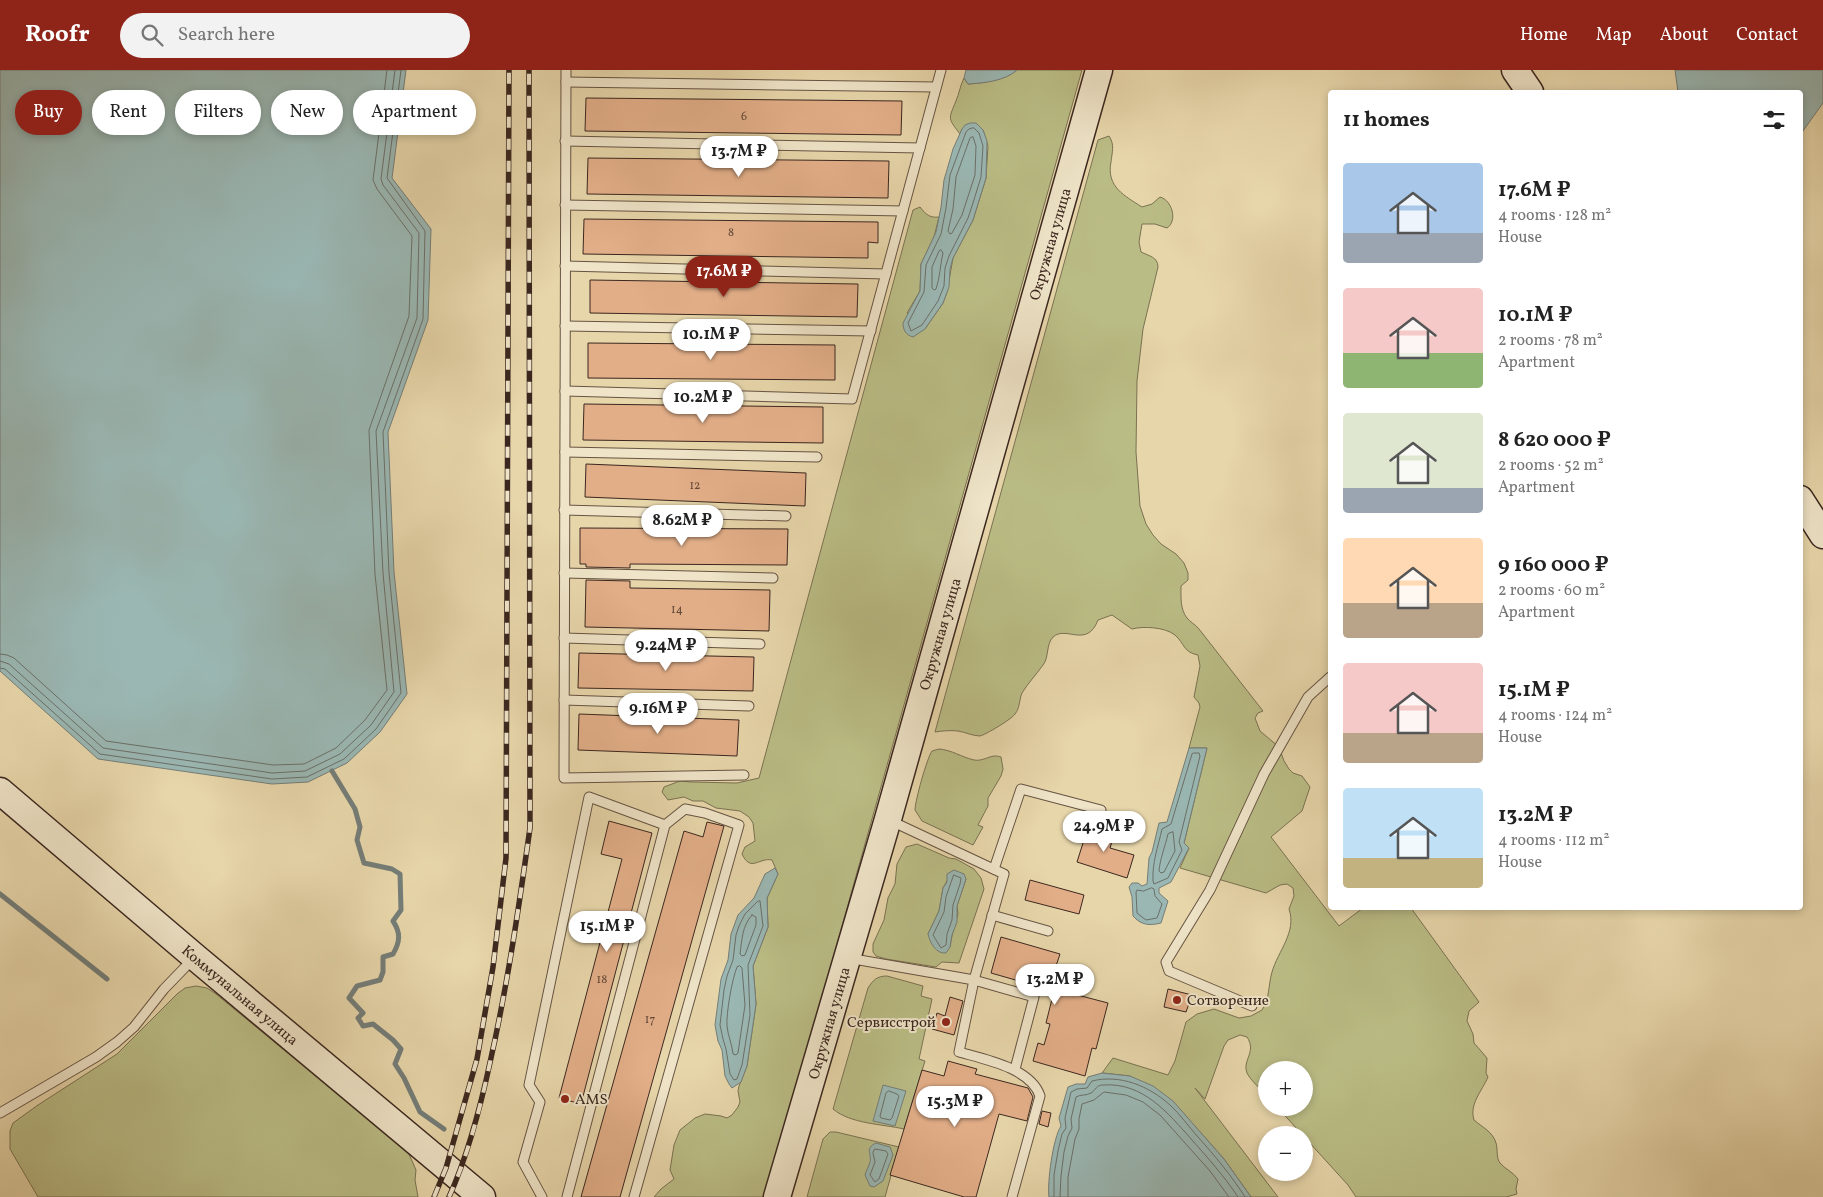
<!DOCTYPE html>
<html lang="en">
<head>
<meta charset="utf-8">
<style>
	body { margin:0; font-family:Vollkorn,serif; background:#f2f2f2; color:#222; height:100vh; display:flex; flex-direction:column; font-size:19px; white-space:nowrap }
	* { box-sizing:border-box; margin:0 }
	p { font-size:16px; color:#767676 }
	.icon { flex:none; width:28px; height:28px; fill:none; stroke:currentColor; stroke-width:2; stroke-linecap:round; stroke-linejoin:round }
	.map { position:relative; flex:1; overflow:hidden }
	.sheet { position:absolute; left:1328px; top:20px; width:475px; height:820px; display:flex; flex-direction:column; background:#fff; border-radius:5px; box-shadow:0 2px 8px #0003 }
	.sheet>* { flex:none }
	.top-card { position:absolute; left:15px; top:20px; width:475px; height:45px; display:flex; gap:10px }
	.tools { position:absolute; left:1258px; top:991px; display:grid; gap:10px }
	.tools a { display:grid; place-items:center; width:55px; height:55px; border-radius:50%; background:#fff; box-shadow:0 2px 8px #0003; font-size:25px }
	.price { position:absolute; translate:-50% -42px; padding:0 11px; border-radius:18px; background:#fff; color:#222; font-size:16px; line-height:32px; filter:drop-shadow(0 1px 2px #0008) }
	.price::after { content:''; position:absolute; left:50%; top:30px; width:15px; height:11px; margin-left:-8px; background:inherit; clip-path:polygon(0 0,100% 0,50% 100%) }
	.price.selected { background:#8f2418; color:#fff }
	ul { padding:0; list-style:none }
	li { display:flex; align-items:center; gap:15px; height:125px; padding:0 15px }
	li span { display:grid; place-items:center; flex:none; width:140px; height:100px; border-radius:5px; color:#555 }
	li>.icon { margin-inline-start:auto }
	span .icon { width:60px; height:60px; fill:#fffc; stroke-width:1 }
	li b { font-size:21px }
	h2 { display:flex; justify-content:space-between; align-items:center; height:60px; padding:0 15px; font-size:21px }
	.pill { padding:0 18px; border-radius:22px; background:#fff; box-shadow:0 2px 8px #0003; font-size:18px; line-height:45px }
	.pill.selected { background:#8f2418; color:#fff }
	header { display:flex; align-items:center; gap:30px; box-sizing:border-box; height:70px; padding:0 25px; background:#8f2418; color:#fff }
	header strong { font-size:24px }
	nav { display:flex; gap:28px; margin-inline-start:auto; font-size:18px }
	.search { width:350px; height:45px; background:#f2f2f2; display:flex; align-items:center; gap:12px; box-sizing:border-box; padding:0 18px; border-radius:28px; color:#767676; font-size:19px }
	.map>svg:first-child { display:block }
	.green { fill:#babc85; stroke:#7a7252; fill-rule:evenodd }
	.water { fill:#9ab7b3; stroke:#747d78 }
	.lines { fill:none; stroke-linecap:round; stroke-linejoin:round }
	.shore { stroke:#6a6f69; stroke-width:1 }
	.stream { stroke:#747d78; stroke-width:5 }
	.building { fill:#e2ae88; stroke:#3b271f }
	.lane-casing { stroke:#665342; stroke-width:11 }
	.secondary-casing { stroke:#3b271f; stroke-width:29 }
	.lane { stroke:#efe4c8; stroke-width:9 }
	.secondary { stroke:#efe4c8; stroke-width:26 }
	.rail-casing { stroke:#3b271f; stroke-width:5.5 }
	.rail { stroke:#efe4c8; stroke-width:4; stroke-dasharray:11; stroke-linecap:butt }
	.poi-dot { fill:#8f2418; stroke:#efe4c8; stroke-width:2 }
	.labels { text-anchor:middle; stroke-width:4; stroke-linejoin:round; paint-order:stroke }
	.number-label { font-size:12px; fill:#654939 }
	.street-label { font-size:15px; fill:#3b271f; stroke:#efe4c8 }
	.poi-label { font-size:15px; fill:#3b271f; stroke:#efe4c8; text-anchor:start }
</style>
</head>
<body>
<header>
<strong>Roofr</strong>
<div class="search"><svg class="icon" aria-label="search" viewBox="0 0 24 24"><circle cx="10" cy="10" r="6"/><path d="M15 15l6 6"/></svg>Search here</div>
<nav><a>Home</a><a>Map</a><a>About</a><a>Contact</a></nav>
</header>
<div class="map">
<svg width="1823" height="1127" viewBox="0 0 1823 1127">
	<rect width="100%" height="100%" fill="#e7d6aa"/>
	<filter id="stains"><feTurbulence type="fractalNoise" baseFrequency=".004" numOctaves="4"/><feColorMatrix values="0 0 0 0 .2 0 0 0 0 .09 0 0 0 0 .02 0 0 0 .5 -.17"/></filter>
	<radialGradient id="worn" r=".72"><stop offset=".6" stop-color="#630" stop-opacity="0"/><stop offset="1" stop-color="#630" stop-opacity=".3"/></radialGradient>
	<g class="green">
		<path d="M1017 0H1082L766 1127H654L661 1119 674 1109 670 1100 674 1075 680 1060 695 1048 705 1044 721 1046 727 1048 732 1045 738 1037 740 1032 738 1021 739 1016 747 996 756 934 753 896 768 857 767 828 778 804 772 790C759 787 751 803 742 784L745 777 755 771 753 753 749 747 740 741 716 738 703 731H693L684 727 668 730 662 722 664 717 680 711 691 712 737 713 759 708 913 140 920 137C926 145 930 148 939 147L934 167 921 194 920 221 907 243 925 259 943 233 947 222 953 188 973 150 986 108 988 76 983 60 962 59 960 64C948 48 948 50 956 31 959 24 960 16 964 8L968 14C984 13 1005 10 1017 0Z"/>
		<path d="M1109 66C1115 75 1112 82 1111 92 1106 117 1125 126 1142 137L1152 134 1160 127C1172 130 1178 151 1167 158L1155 154H1142L1139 172 1141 182C1149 186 1158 187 1158 197L1143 259 1137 311 1136 382 1140 436 1146 454 1153 465 1161 474 1176 484 1184 493 1188 503V510L1181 516C1181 527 1180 539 1187 548 1190 552 1195 554 1199 559L1263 641 1258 643 1255 648 1260 661 1279 677 1284 691 1289 699 1293 703 1302 706 1310 717 1302 741 1271 767 1339 856 1363 838H1411L1479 932 1469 941 1467 951 1473 964 1474 973 1487 988 1486 1003 1488 1007C1482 1021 1469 1034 1474 1050 1482 1057 1493 1062 1496 1073 1498 1079 1496 1088 1500 1093 1505 1099 1513 1102 1518 1109L1516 1119 1517 1124 1506 1127H1356L1348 1115 1278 1038H1304V1000H1266V1025C1260 1018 1251 1011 1247 1003 1242 990 1257 982 1247 967L1240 965 1228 970 1224 976 1205 1029 1195 1018 1278 1127H1251L1224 1089 1200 1062 1130 1006 1102 1003 1113 988 1168 1005 1175 991 1186 952 1197 944 1214 939 1239 948 1251 946 1262 940C1270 928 1268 916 1272 902 1278 881 1297 862 1289 839L1294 826 1293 818 1287 814 1280 815 1266 823 1180 798 1189 778 1184 773 1207 678H1189L1200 637 1199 633 1194 627 1200 596 1198 585C1183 582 1185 574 1175 565 1165 557 1143 556 1132 559L1112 545 1098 550C1087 579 1066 555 1053 567 1046 574 1049 588 1043 595 1036 605 1028 613 1022 623 1019 630 1020 638 1015 644 1012 649 985 665 980 666 973 666 965 662 958 661 950 660 942 661 935 662L1098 70Z"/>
		<path d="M939 679C952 680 961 687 974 690 984 692 991 683 1001 687L1003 699 1001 706 988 728V736L978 755 983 757 973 775 922 751 915 740C915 731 927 688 932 681Z"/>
		<path d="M917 774 949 788 956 789 974 799 981 808 984 819 959 893 942 892 936 897 886 889 876 886 873 882V874L884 850 888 828 895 814 897 794 906 777ZM948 809H966L957 836 958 844 952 865 950 877 928 864 939 841 943 818Z"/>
		<path d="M887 906 923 916 921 926 932 929 919 989 925 991 904 1059C882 1054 851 1054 833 1039L868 918C873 910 877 906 887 906Z"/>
		<path d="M196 916 207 918 216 924 408 1082 416 1100 415 1110 418 1127H38L10 1079V1061L13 1053 38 1035 117 984 177 924 185 918Z"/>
		<path d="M830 1062H836L899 1077 885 1127H807L823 1069Z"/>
	</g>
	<g class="water">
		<path d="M0 0H406L392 108 431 159 428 250 388 362 394 502 407 624 380 662 347 693 308 712 272 714 98 689 0 601Z"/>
		<path d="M966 0H1017C1005 11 984 13 968 14L964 8Z"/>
		<path d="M1675 0H1823V33L1800 65V22H1678Z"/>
		<path d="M970 53H976L983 60 987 71 986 108 973 150 953 188 950 199 949 217 943 233 925 259 913 267C906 265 903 260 903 253L920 221 921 194 936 162 941 137 944 110 953 79 962 59 965 55Z"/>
		<path d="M1189 678H1207L1184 773 1189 778 1171 812 1159 818V823L1168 831 1161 853C1149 856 1141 855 1133 846L1132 827 1129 817 1132 813H1138L1142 816 1147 814 1149 788 1152 782 1159 753 1167 752Z"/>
		<path d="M775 798 778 804 767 828 768 857 753 896 756 934 747 996 741 1012 732 1018 729 1014 725 1006 722 980 718 971 715 955 721 909 728 890 731 864 738 845 754 828 765 804Z"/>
		<path d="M954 800 964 804 966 809 957 836V852L952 865 950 877 946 883C936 884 930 873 928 864L939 841 943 818 947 812V804Z"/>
		<path d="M1102 1003 1130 1006 1153 1016 1173 1031 1224 1089 1251 1127H1049C1047 1113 1053 1068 1061 1056L1059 1048 1068 1017 1076 1014H1085L1088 1007Z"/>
		<path d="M883 1015 906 1021 895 1056 873 1051Z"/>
		<path d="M876 1073 890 1077 893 1085 883 1111 874 1117 870 1116 865 1105C866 1101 869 1096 870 1092 872 1083 864 1079 876 1073Z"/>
	</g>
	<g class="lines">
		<g class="shore">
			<path d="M974 58 979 63 983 76 981 107 973 133 968 148 949 186 945 198 944 216 938 231 922 255 911 261 908 253 924 222 926 195 941 164 946 138 950 105 966 62 969 59Z"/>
			<path d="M973 67 976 76 975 105 962 145 952 163 950 164 948 161 953 139 956 107 970 68Z"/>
			<path d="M941 180 943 183C940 195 940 208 936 219L934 220 932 218V197L939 181Z"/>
			<path d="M0 584 7 585 14 588 106 671 273 695 304 694 336 678 365 650 387 620 375 504 369 360 409 246 412 166 377 119 373 110 387 0"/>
			<path d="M0 591 9 594 103 678 272 703 305 701 340 684 371 655 394 622 383 503 376 361 417 248 419 163 383 115 381 109 395 0"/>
			<path d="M0 598 5 599 100 684 272 709 307 707 344 689 376 659 401 623 389 503 383 362 423 249 425 161 387 108 401 0"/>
			<path d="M1194 683H1199L1200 686 1179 772 1182 780 1168 808 1154 814 1153 811C1152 793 1158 777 1162 759L1171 754 1192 684Z"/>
			<path d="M1173 762 1175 781 1164 802 1161 803 1159 801C1160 789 1165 777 1168 764Z"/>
			<path d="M954 805 961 808 960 814 953 835 952 850 947 864 946 875 941 878 933 865 944 842 946 827Z"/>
			<path d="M1152 818 1154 819 1155 826 1162 834 1157 848 1146 850 1137 843 1136 822 1137 820 1143 821Z"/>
			<path d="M760 831 763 856 748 895 750 945 742 995 737 1009 734 1010 730 1004 726 979 723 969 720 955 724 920 727 906 733 890 736 865 739 856 745 844 757 832Z"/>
			<path d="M752 845 756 847V855L745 885 742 886 740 884C742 870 742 856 752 845Z"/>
			<path d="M740 896 742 898 745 935 738 983 736 985 733 984C732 974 728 966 727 956 726 944 732 909 737 897Z"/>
			<path d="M889 1021 897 1024 899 1026 892 1048 890 1050 881 1048 880 1046 886 1023Z"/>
			<path d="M875 1079 886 1081 888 1084 879 1109 875 1112 870 1105 875 1092 873 1083Z"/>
			<path d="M1054 1127V1105L1058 1081 1062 1064 1066 1058 1065 1048 1071 1022 1077 1019 1087 1018 1092 1011C1120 1004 1149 1016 1170 1035 1180 1044 1188 1056 1198 1067 1215 1086 1231 1105 1245 1127"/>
			<path d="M1060 1127 1061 1106 1064 1082 1068 1066 1072 1058 1071 1049 1076 1027C1081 1024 1086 1026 1091 1023 1096 1020 1096 1015 1103 1015 1143 1012 1168 1043 1192 1070 1208 1088 1224 1106 1238 1127"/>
			<path d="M1068 1127V1107L1075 1069 1079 1059V1049L1082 1034 1094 1030 1104 1022 1126 1025 1143 1032 1160 1045 1210 1101 1229 1127"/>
		</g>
		<g class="stream">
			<path d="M332 701 355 739 360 757 357 770 364 793 392 799 400 804 401 840 393 851C401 863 400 872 393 884L383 887V902L380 910 357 916 349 928 363 943 358 948 363 956 373 954 393 970 401 979 395 994 404 1008 420 1042 444 1059"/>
			<path d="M0 824 107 909"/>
		</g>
	</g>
	<g class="building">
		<path d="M586 28 902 31 901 65 585 61Z"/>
		<path d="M588 88 889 91 888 128 587 124Z"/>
		<path d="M584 149 878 152V173L868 172V188L583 184Z"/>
		<path d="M590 210 858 214 857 247 590 243Z"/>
		<path d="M588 273 835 275V310L588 308Z"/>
		<path d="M584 334 823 337V373L583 370Z"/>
		<path d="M586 394 806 403 805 436 585 427Z"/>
		<path d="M580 458 788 459 787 495 630 494V498L586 497V494H580Z"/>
		<path d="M586 510 630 511V518L770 520 769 561 585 557Z"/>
		<path d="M579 583 754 587 753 621 578 618Z"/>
		<path d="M579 644 739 650 737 686 578 680Z"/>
		<path d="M609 751 652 763 581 1034 559 1028 622 789 601 784Z"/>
		<path d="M707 752 724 756 620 1127H581L684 761 703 767Z"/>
		<path d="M1089 754 1115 762 1110 778 1134 785 1127 808 1077 792Z"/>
		<path d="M1030 810 1084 825 1079 844 1025 830Z"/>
		<path d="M1001 867 1060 884 1055 899 1072 903 1066 922 1108 933 1096 979 1092 978 1085 1006 1033 991 1038 973 1044 975 1050 954 1046 953 1054 921 991 903Z"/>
		<path d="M1168 919 1192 925 1186 942 1164 937Z"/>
		<path d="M950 927 963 931 954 965 932 959 937 943 945 946Z"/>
		<path d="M948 991 977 999 975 1004 1028 1018 1033 1027 1027 1051 999 1044 976 1127H964L890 1105 922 1000 944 1006Z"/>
		<path d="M1042 1041 1051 1043 1048 1057 1039 1054Z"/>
	</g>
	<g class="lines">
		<defs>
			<g id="lane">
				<path d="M566 0 564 708 744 705"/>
				<path d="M566 12 936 17"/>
				<path d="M565 71 920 78"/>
				<path d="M565 135 903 141"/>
				<path d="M565 196 886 204"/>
				<path d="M565 256 871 261"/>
				<path d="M565 321 852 329 941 0"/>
				<path d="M565 382 817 387"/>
				<path d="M564 440 786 446"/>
				<path d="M564 503 773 508"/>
				<path d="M564 568 760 574"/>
				<path d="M564 630 749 636"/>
				<path d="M889 750 1004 804 974 910 959 982C984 989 1031 998 1040 1026L1012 1127"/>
				<path d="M994 799 1021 719 1101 740"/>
				<path d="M992 845 1048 861"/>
				<path d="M848 888 974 910 1034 927 1015 999"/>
				<path d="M1252 936 1169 901 1166 892 1210 820 1264 704 1308 627 1330 607"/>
				<path d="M0 1043 96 987 117 972 134 957 164 919 193 889"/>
				<path d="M542 1127 523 1092 540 1032 529 1015 589 727 665 755 685 739 705 743 739 755 634 1127"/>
				<path d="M567 1127 665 755"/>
			</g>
			<g id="secondary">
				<path d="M1515 0 1530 22"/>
				<path d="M1800 429 1823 465"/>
				<path d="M0 721 195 887 482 1127"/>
				<path d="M777 1127 888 749 1099 0"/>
			</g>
		</defs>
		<use href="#lane" class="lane-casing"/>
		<use href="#secondary" class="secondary-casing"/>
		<use href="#lane" class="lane"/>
		<use href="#secondary" class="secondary"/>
		<defs>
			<g id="rail">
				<path d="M434 1127 446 1098 477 989 493 897 506 788 509 0"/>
				<path d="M449 1127C469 1083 481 1035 491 988 508 912 519 836 530 758L529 0"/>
			</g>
		</defs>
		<use href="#rail" class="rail-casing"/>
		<use href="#rail" class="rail"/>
	</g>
	<g class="poi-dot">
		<circle cx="1177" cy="930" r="5"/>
		<circle cx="946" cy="952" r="5"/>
		<circle cx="565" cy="1029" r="5"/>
	</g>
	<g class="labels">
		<g class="number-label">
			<text x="744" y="50">6</text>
			<text x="731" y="166">8</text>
			<text x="695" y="419">12</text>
			<text x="677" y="543">14</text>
			<text x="602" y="913">18</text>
			<text x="650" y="953">17</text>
		</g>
		<g class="street-label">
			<text transform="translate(1050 174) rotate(-74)" y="5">Окружная улица</text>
			<text transform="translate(940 564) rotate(-74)" y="5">Окружная улица</text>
			<text transform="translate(240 925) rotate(40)" y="5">Коммунальная улица</text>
			<text transform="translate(829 953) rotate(-74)" y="5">Окружная улица</text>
		</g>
		<g class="poi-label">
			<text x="1187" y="935">Сотворение</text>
			<text x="936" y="957" text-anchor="end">Сервисстрой</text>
			<text x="575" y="1034">AMS</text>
		</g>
	</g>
	<rect width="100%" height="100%" filter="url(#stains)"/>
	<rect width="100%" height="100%" fill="url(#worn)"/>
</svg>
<div class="tools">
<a>+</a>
<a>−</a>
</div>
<b class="price" style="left:739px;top:108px">13.7M ₽</b>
<b class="price selected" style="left:724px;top:228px">17.6M ₽</b>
<b class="price" style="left:711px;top:291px">10.1M ₽</b>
<b class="price" style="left:703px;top:354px">10.2M ₽</b>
<b class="price" style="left:682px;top:477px">8.62M ₽</b>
<b class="price" style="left:666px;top:602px">9.24M ₽</b>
<b class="price" style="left:658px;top:665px">9.16M ₽</b>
<b class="price" style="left:1104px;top:783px">24.9M ₽</b>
<b class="price" style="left:607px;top:883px">15.1M ₽</b>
<b class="price" style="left:1055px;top:936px">13.2M ₽</b>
<b class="price" style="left:955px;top:1058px">15.3M ₽</b>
<div class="top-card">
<a class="pill selected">Buy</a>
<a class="pill">Rent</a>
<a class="pill">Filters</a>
<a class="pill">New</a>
<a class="pill">Apartment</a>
</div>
<section class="sheet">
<h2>11 homes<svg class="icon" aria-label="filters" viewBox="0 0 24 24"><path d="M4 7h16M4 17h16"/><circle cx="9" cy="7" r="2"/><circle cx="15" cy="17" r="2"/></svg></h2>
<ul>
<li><span style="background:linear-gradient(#a9c7e8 70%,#9aa5b1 0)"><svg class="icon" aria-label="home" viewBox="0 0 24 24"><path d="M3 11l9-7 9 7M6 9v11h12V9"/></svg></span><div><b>17.6M ₽</b><p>4 rooms · 128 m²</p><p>House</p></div></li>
<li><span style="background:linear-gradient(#f6c9c9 65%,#8fb573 0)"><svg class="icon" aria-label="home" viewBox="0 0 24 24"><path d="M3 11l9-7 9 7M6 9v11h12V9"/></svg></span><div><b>10.1M ₽</b><p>2 rooms · 78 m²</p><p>Apartment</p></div></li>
<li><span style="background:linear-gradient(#dfe7d0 75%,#9aa5b1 0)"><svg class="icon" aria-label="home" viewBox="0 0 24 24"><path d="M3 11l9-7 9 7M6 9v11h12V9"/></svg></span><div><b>8 620 000 ₽</b><p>2 rooms · 52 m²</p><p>Apartment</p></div></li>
<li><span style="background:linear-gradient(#ffd9b3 65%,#b9a48a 0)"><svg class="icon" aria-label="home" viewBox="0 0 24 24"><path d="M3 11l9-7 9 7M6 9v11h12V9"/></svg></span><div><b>9 160 000 ₽</b><p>2 rooms · 60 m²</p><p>Apartment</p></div></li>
<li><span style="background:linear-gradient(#f6c9c9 70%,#b9a48a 0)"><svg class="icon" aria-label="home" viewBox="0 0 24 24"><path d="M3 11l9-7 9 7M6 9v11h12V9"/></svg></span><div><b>15.1M ₽</b><p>4 rooms · 124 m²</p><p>House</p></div></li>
<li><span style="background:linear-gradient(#bfe0f5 70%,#c2b280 0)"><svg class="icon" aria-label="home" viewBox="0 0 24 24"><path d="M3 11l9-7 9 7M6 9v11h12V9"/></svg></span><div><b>13.2M ₽</b><p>4 rooms · 112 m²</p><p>House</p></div></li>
</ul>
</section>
</div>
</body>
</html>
